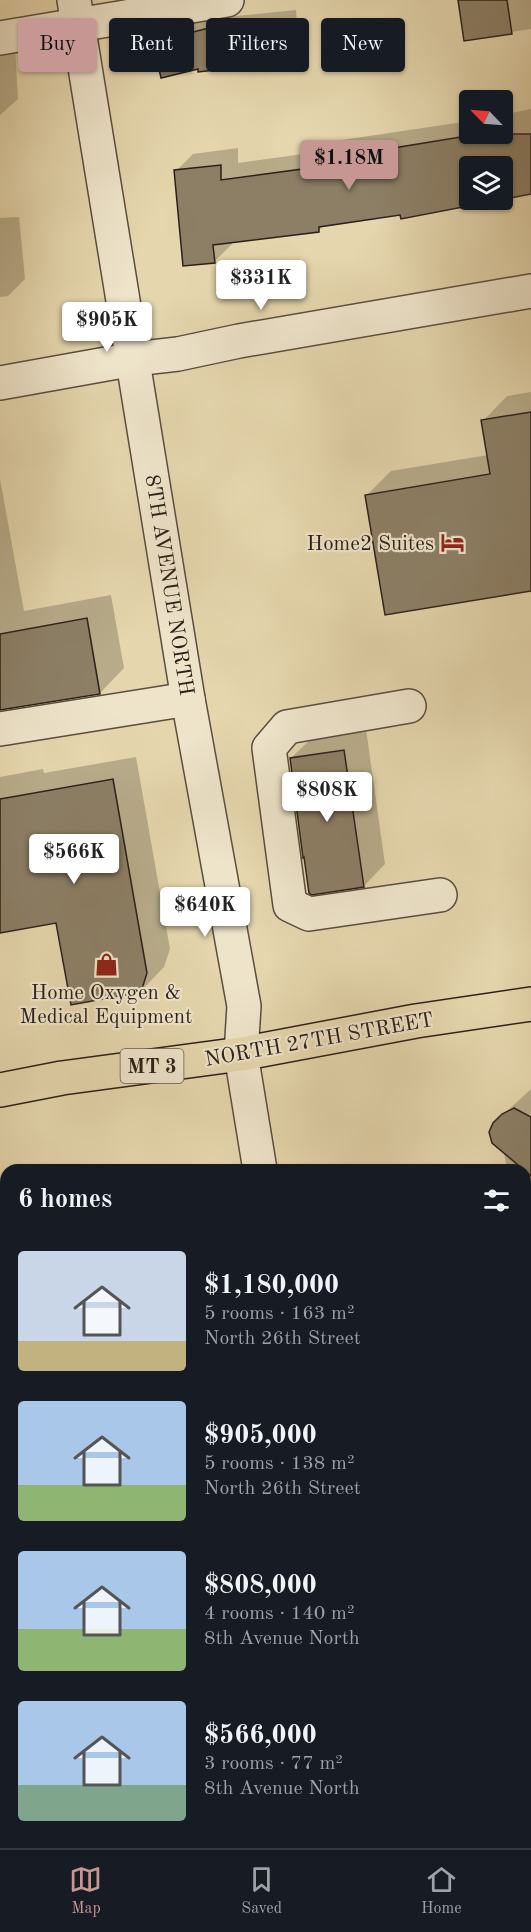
<!DOCTYPE html>
<html lang="en">
<head>
<meta charset="utf-8">
<style>
	body { margin:0; font-family:"Old Standard TT",serif; background:#20242c; color:#f1f3f6; height:100vh; display:flex; flex-direction:column; font-size:22px; white-space:nowrap }
	* { box-sizing:border-box; margin:0 }
	p { font-size:20px; color:#9ea1a6 }
	.icon { flex:none; width:33px; height:33px; fill:none; stroke:currentColor; stroke-width:2; stroke-linecap:round; stroke-linejoin:round }
	.map { position:relative; flex:1; overflow:hidden }
	.sheet { position:absolute; left:0px; top:1164px; width:531px; height:684px; display:flex; flex-direction:column; background:#171b24; border-radius:18px 18px 0 0; box-shadow:0 2px 4px #0004 }
	.sheet>* { flex:none }
	.banner { position:absolute; left:18px; top:18px; width:495px; height:54px; display:flex; gap:12px }
	.needle { width:39px; rotate:295deg }
	.tools { position:absolute; left:459px; top:90px; display:grid; gap:12px }
	.tools a { display:grid; place-items:center; width:54px; height:54px; border-radius:6px; background:#171b24; box-shadow:0 2px 4px #0004; font-size:30px }
	.price { position:absolute; translate:-50% -51px; padding:0 14px; border-radius:6px; background:#fff; color:#222; font-size:20px; line-height:39px; filter:drop-shadow(0 2px 3px #0008) }
	.price::after { content:''; position:absolute; left:50%; top:36px; width:18px; height:14px; margin-left:-9px; background:inherit; clip-path:polygon(0 0,100% 0,50% 100%) }
	.price.current { background:#c59692; color:#111 }
	ul { padding:0; list-style:none }
	li { display:flex; align-items:center; gap:18px; height:150px; padding:0 18px }
	li span { display:grid; place-items:center; flex:none; width:168px; height:120px; border-radius:6px; color:#555 }
	li>.icon { margin-inline-start:auto }
	span .icon { width:72px; height:72px; fill:#fffc; stroke-width:1 }
	li b { font-size:26px }
	h2 { display:flex; justify-content:space-between; align-items:center; height:72px; padding:0 18px; font-size:26px }
	.tag { padding:0 21px; border-radius:6px; background:#171b24; box-shadow:0 2px 4px #0004; font-size:21px; line-height:54px }
	.tag.current { background:#c59692; color:#111 }
	.dock { display:flex; justify-content:space-around; align-items:center; height:84px; border-top:2px solid #363941; background:#171b24; font-size:16px; color:#9ea1a6 }
	.dock a { display:grid; justify-items:center; gap:3px }
	.dock .current { color:#c59692 }
	.map>svg:first-child { display:block }
	.shadow { fill:#0003 }
	.building { fill:#8c7f66; stroke:#2b201a; stroke-width:1.5; fill-rule:evenodd }
	.lines { fill:none; stroke-linecap:round; stroke-linejoin:round }
	.minor-casing { stroke:#5a4e3f; stroke-width:36 }
	.major-casing { stroke:#2b201a; stroke-width:36 }
	.minor { stroke:#eee4ca; stroke-width:33 }
	.major { stroke:#e5d6ad; stroke-width:33 }
	.labels { text-anchor:middle; stroke-width:4.5; stroke-linejoin:round; paint-order:stroke }
	.shield { fill:#eee4ca; stroke:#665b4f; stroke-width:1.5 }
	.shield-label { font-size:20px; font-weight:bold; fill:#2b201a }
	.poi-label { font-size:21px; fill:#2b201a; stroke:#eee4ca; text-anchor:end }
	.street-label { font-size:21px; fill:#2b201a; stroke:#eee4ca }
</style>
</head>
<body>
<div class="map">
<svg width="531" height="1848" viewBox="0 0 531 1848">
	<rect width="100%" height="100%" fill="#e5d6ad"/>
	<filter id="stains"><feTurbulence type="fractalNoise" baseFrequency=".00333" numOctaves="4"/><feColorMatrix values="0 0 0 0 .2 0 0 0 0 .09 0 0 0 0 .02 0 0 0 .5 -.17"/></filter>
	<radialGradient id="worn" r=".72"><stop offset=".6" stop-color="#630" stop-opacity="0"/><stop offset="1" stop-color="#630" stop-opacity=".3"/></radialGradient>
	<g class="shadow">
		<path d="M459 0H531V29L465 39Z"/>
		<path d="M296 10 299 47 284 62 199 67 154 42 169 27 235 11 236 16Z"/>
		<path d="M0 43 15 47 18 99 0 115Z"/>
		<path d="M531 109V192L502 166H470V200H493L402 217 401 213 324 225 319 230 232 241V244L215 261 176 171 193 154 238 148V163L325 151 335 141 470 121V134H502V115Z"/>
		<path d="M19 217 25 279 8 296 0 297V218Z"/>
		<path d="M531 392V590L367 495 391 471 488 455 483 421 507 396Z"/>
		<path d="M0 479 24 611 111 595 124 668 100 693 0 709Z"/>
		<path d="M366 729 385 864 364 886 291 758 313 737Z"/>
		<path d="M136 757 170 949 164 967 141 991 57 921 0 932V777L43 769 44 773Z"/>
		<path d="M531 1089V1318L525 1319V1170H507L504 1152 494 1123Z"/>
		<path d="M6 1464V1596L0 1597V1465Z"/>
		<path d="M6 1835V1842H324L325 1848H0V1839Z"/>
	</g>
	<g class="building">
		<path d="M458 0H507L512 34 464 41Z"/>
		<path d="M282 24 285 63 198 72V69L161 78 153 42 221 25 222 30Z"/>
		<path d="M479 134H531V194L401 219 400 215 319 227V232L213 245 215 263 183 266 174 170 221 165V180L317 167 316 158 369 152ZM470 166H502V200H470Z"/>
		<path d="M531 412V591L385 615 365 495 490 474 481 420Z"/>
		<path d="M87 618 100 694 0 710V634Z"/>
		<path d="M344 750 364 887 312 895 309 893 304 857 303 858 290 758Z"/>
		<path d="M113 779 147 973 141 992 71 1005 56 923 0 933V799Z"/>
		<path d="M514 1108 531 1117V1176L492 1143 489 1132 493 1123 502 1114Z"/>
	</g>
	<g class="lines">
		<defs>
			<g id="minor">
				<path d="M74 0 188 699 244 1006 241 1054 260 1170"/>
				<path d="M0 38 227 0"/>
				<path d="M0 383 134 359 178 354 239 341 531 291"/>
				<path d="M409 706 287 727 269 748 290 905 309 914 440 895"/>
				<path d="M0 729 188 699"/>
				<path d="M525 1345 531 1344"/>
				<path d="M0 1430 6 1429"/>
				<path d="M525 1680 531 1679"/>
				<path d="M0 1767 6 1766"/>
			</g>
			<path id="major" d="M0 1090 62 1078 241 1054 416 1021 531 1004"/>
		</defs>
		<use href="#minor" class="minor-casing"/>
		<use href="#major" class="major-casing"/>
		<use href="#minor" class="minor"/>
		<use href="#major" class="major"/>
	</g>
	<defs>
		<symbol id="hotel-bare" viewBox="-9 -9 18 18"><path d="M-6-4.5h1.5V1H6V5H4.5V3h-9V5H-6ZM-4 0a1.8 1.8 0 1 1 3.6 0ZM.5 0V-2.5h3Q6-2.5 6 0Z" fill="#8f2418" stroke="#eee4ca" stroke-width="2.5" paint-order="stroke"/></symbol>
		<symbol id="shop-bare" viewBox="-9 -9 18 18"><path d="M-5-2.5h2.3a2.7 3.5 0 0 1 5.4 0H5L5.5 6h-11ZM-1.5-2.5h3a1.5 2.3 0 0 0-3 0Z" fill="#8f2418" stroke="#eee4ca" stroke-width="2.5" paint-order="stroke"/></symbol>
	</defs>
	<g fill-rule="evenodd">
		<use href="#hotel-bare" x="436" y="526" width="33" height="33"/>
		<use href="#shop-bare" x="90" y="948" width="33" height="33"/>
	</g>
	<g class="labels">
		<rect class="shield" x="120.5" y="1049" width="63" height="34" rx="4.5"/>
		<g class="shield-label">
			<text x="152" y="1073">MT 3</text>
		</g>
		<g class="poi-label">
			<text x="434" y="550">Home2 Suites</text>
			<text x="106" y="999" text-anchor="middle">Home Oxygen &amp;<tspan x="106" dy="24">Medical Equipment</tspan></text>
		</g>
		<g class="street-label">
			<text transform="translate(170 585) rotate(81)" y="7">8TH AVENUE NORTH</text>
			<text transform="translate(319 1039) rotate(-10)" y="7">NORTH 27TH STREET</text>
		</g>
	</g>
	<rect width="100%" height="100%" filter="url(#stains)"/>
	<rect width="100%" height="100%" fill="url(#worn)"/>
</svg>
<div class="tools">
<a><svg class="needle" viewBox="-14 -14 28 28"><path d="M0-13l5 13h-10z" fill="#e53935"/><path d="M0 13l5-13h-10z" fill="#9ea1a6"/></svg></a>
<a><svg class="icon" aria-label="layers" viewBox="0 0 24 24"><path d="M12 4l9 5-9 5-9-5zM3 14l9 5 9-5"/></svg></a>
</div>
<b class="price current" style="left:349px;top:191px">$1.18M</b>
<b class="price" style="left:261px;top:311px">$331K</b>
<b class="price" style="left:107px;top:353px">$905K</b>
<b class="price" style="left:327px;top:823px">$808K</b>
<b class="price" style="left:74px;top:885px">$566K</b>
<b class="price" style="left:205px;top:938px">$640K</b>
<div class="banner">
<a class="tag current">Buy</a>
<a class="tag">Rent</a>
<a class="tag">Filters</a>
<a class="tag">New</a>
</div>
<section class="sheet">
<h2>6 homes<svg class="icon" aria-label="filters" viewBox="0 0 24 24"><path d="M4 7h16M4 17h16"/><circle cx="9" cy="7" r="2"/><circle cx="15" cy="17" r="2"/></svg></h2>
<ul>
<li><span style="background:linear-gradient(#c9d6e8 75%,#c2b280 0)"><svg class="icon" aria-label="home" viewBox="0 0 24 24"><path d="M3 11l9-7 9 7M6 9v11h12V9"/></svg></span><div><b>$1,180,000</b><p>5 rooms · 163 m²</p><p>North 26th Street</p></div></li>
<li><span style="background:linear-gradient(#a9c7e8 70%,#8fb573 0)"><svg class="icon" aria-label="home" viewBox="0 0 24 24"><path d="M3 11l9-7 9 7M6 9v11h12V9"/></svg></span><div><b>$905,000</b><p>5 rooms · 138 m²</p><p>North 26th Street</p></div></li>
<li><span style="background:linear-gradient(#a9c7e8 65%,#8fb573 0)"><svg class="icon" aria-label="home" viewBox="0 0 24 24"><path d="M3 11l9-7 9 7M6 9v11h12V9"/></svg></span><div><b>$808,000</b><p>4 rooms · 140 m²</p><p>8th Avenue North</p></div></li>
<li><span style="background:linear-gradient(#a9c7e8 70%,#7fa58c 0)"><svg class="icon" aria-label="home" viewBox="0 0 24 24"><path d="M3 11l9-7 9 7M6 9v11h12V9"/></svg></span><div><b>$566,000</b><p>3 rooms · 77 m²</p><p>8th Avenue North</p></div></li>
</ul>
</section>
</div>
<nav class="dock">
<a class="current"><svg class="icon" aria-label="map" viewBox="0 0 24 24"><path d="M3 6l6-2 6 2 6-2v14l-6 2-6-2-6 2zM9 4v14M15 6v14"/></svg>Map</a>
<a><svg class="icon" aria-label="saved" viewBox="0 0 24 24"><path d="M7 4h10v16l-5-4-5 4z"/></svg>Saved</a>
<a><svg class="icon" aria-label="home" viewBox="0 0 24 24"><path d="M3 11l9-7 9 7M6 9v11h12V9"/></svg>Home</a>
</nav>
</body>
</html>
